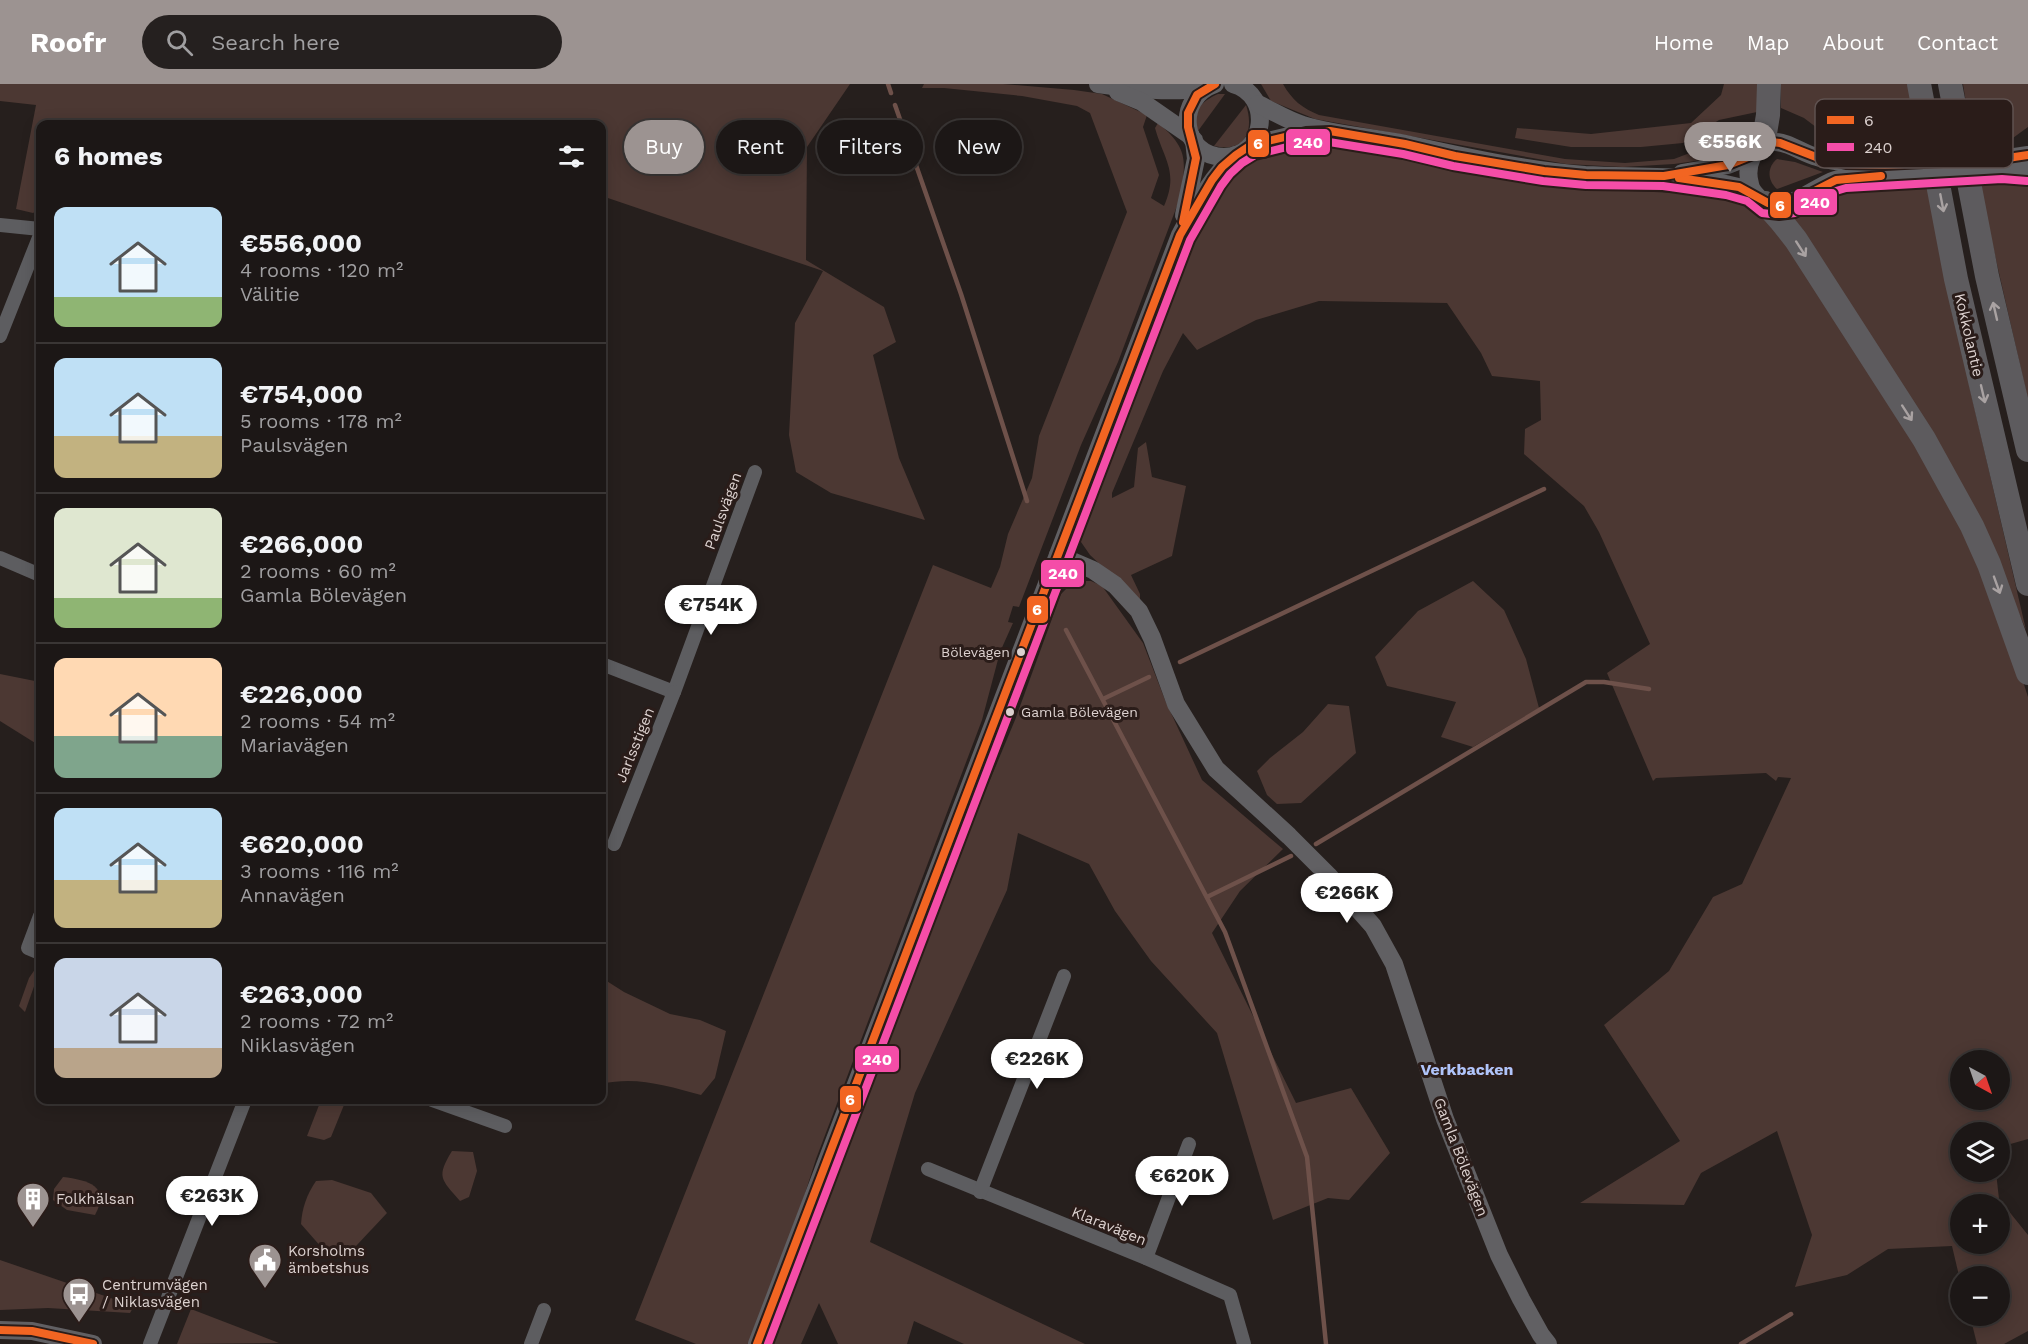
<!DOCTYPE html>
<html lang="en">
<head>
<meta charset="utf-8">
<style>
	body { margin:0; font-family:"Work Sans",sans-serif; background:#25201f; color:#f1f3f6; height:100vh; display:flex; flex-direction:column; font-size:22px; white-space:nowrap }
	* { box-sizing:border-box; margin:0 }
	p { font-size:20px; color:#a09fa1 }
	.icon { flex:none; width:33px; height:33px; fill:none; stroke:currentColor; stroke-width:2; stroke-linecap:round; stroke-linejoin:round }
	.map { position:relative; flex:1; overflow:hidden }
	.drawer { position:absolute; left:36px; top:36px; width:570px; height:984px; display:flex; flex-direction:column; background:#1c1716; border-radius:12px; box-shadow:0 3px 15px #0003,0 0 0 2px #3a3635 }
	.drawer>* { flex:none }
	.guide { position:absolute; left:624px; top:36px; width:570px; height:54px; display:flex; gap:12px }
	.needle { width:39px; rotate:140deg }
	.controls { position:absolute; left:1950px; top:966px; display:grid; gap:12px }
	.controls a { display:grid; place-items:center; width:60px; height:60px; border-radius:50%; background:#1c1716; box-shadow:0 3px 15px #0003,0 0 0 2px #3a3635; font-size:30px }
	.price { position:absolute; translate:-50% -51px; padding:0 14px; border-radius:21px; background:#fff; color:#222; font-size:20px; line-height:39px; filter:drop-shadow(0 2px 3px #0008) }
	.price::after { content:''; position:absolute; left:50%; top:36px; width:18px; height:14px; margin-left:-9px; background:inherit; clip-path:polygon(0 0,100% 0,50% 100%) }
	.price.active { background:#9c9391; color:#fff }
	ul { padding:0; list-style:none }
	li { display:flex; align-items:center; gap:18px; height:150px; padding:0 18px }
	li+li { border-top:2px solid #3a3635 }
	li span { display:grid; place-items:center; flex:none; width:168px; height:120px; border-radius:12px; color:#555 }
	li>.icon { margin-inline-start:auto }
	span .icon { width:72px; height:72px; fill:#fffc; stroke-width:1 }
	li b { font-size:26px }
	h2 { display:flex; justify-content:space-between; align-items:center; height:72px; padding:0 18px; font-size:26px }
	.pill { padding:0 21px; border-radius:27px; background:#1c1716; box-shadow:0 3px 15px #0003,0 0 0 2px #3a3635; font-size:21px; line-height:54px }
	.pill.active { background:#9c9391; color:#fff }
	header { display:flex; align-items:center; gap:36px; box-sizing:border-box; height:84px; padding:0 30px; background:#9c9391; color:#fff }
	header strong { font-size:28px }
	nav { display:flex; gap:33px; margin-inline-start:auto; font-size:21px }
	.search { width:420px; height:54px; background:#25201f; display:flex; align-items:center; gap:15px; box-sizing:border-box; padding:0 21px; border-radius:33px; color:#a09fa1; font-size:22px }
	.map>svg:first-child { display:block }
	.green { fill:#4c3833; fill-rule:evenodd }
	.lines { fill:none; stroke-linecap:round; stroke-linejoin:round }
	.stream { stroke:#6e514a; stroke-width:4.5 }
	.street { stroke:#5d5d60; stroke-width:14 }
	.secondary { stroke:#616063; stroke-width:18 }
	.highway { stroke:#5d5b5e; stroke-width:24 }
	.secondary-bridge { stroke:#616063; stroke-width:18 }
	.bus-1-casing { stroke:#2a1c19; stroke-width:12 }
	.bus-2-casing { stroke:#2a1c19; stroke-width:12 }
	.bus-1 { stroke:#f26522; stroke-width:8 }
	.bus-2 { stroke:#f54da8; stroke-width:8 }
	.oneway { stroke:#a9a2a2 }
	.bus-dot { fill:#dcd1cf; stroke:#2a1c19; stroke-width:2 }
	.labels { text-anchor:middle; stroke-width:6; stroke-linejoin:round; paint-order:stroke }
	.bus-label { font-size:14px; fill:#dcd1cf; stroke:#2a1c19; text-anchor:end }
	.street-label { font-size:15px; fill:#dcd1cf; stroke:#2a1c19 }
	.poi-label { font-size:15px; fill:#dcd1cf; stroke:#2a1c19; text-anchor:start }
	.neighbourhood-label { font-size:16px; font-weight:bold; fill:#b0c4fa; stroke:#2a1c19 }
	.key { fill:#2a1c19; stroke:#5f5250; stroke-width:1.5 }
	.key-label { font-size:16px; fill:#dcd1cf }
	.line-badge { stroke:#2a1c19; stroke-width:2 }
	.badge-label { font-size:16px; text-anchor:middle; font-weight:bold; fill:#fff }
</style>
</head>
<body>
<header>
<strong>Roofr</strong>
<div class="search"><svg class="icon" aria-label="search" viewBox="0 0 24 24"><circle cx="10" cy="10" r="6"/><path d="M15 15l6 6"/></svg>Search here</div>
<nav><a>Home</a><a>Map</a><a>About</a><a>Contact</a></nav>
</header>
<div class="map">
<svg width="2028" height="1260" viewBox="0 0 2028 1260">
	<rect width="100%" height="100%" fill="#261f1d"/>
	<g class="green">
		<path d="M0 0H850L807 63 806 176 884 223 896 258 873 271 899 374 925 436 831 409 796 388 789 351 795 239 823 187 602 112V40H143L116 35 114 40H40V124L33 129 16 125 36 21 0 17Z"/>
		<path d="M924 0H1003L1074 6 1102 10 1147 31 1143 43 1159 91 1151 114 1164 122C1179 88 1164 76 1155 44L1158 39C1189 65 1186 76 1180 114L1118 278 1081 361 1019 523 1013 522 1008 538 1013 539 1000 568 982 636 816 1075 791 1153 749 1260H696L635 1236 933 481 991 504 1000 483 1008 450 1032 394 1039 352 1127 128 1090 29 1077 22 1022 12 944 4H922Z"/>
		<path d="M1261 0H1283C1292 16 1302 24 1319 31L1565 75 1625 79 1674 75 1695 67 1723 47 1736 41 1757 39 1754 51 1746 61 1735 69 1717 74 1674 80 1623 83 1566 80 1315 35 1271 17Z"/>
		<path d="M1724 0H1758L1757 28 1719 36 1683 59 1641 63H1571L1515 54 1517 44 1591 50 1691 39 1721 11Z"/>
		<path d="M1781 0H1908L1919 64 1874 69 1845 65 1804 34 1781 24Z"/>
		<path d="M1963 0H2028V43L2006 59 1973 63Z"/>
		<path d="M1218 10H1225L1198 47C1190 28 1202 17 1218 10Z"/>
		<path d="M1246 21C1255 48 1244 69 1214 62Z"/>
		<path d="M1315 61H1339L1479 88 1630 107 1725 111 1745 120 1770 139 1794 169 1925 371 1971 460 2005 541 2028 613V1055L2000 1063V1048H1960V1088H1996L1999 1115 2028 1151V1247L2004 1260H1977L1970 1232H2000V1192H1960V1196L1952 1162 1888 1165 1847 1191 1795 1203 1812 1151 1777 1047 1701 1089 1684 1121 1580 1119 1680 1057 1604 941 1669 887 1713 813 1742 800 1791 694 1778 693 1776 697 1766 689 1656 694 1653 697 1607 589 1650 560 1599 448 1584 422 1524 370 1525 345 1541 336 1540 297 1492 292 1481 269 1447 219 1319 217 1256 236 1197 266 1183 249 1163 287 1112 409V414L1134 403 1138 364 1146 358 1152 393 1186 402 1172 472 1131 491 1140 510V515H1137L1090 471 1081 458V447C1107 377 1131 306 1160 237 1167 220 1177 205 1183 188 1195 155 1199 118 1226 93 1252 71 1283 68 1315 61ZM1960 976H2000V1016H1960ZM1960 1120H2000V1160H1960Z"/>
		<path d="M1777 75 1795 78 1823 88 1777 105C1767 96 1767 83 1777 75Z"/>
		<path d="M2005 95 2028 97V316L1978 97Z"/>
		<path d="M1869 98H1926L1971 309 2026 546 1988 457 1915 323 1791 130 1829 108Z"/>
		<path d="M1084 497H1091L1102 502 1143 559 1165 616 1202 696 1283 765 1240 807 1212 849 1296 1019 1351 1004 1390 1069 1349 1116 1328 1114 1273 1136 1217 949 1151 877 1115 827 1089 780 1018 749 1007 806 915 1009 870 1158 1085 1260H964L914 1237 907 1260H838L819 1219 801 1260H768L932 835 1015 636 1061 510 1070 501Z"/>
		<path d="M1473 497 1504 526 1526 575 1539 624 1473 663 1441 653 1456 618 1387 602 1375 573 1418 527Z"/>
		<path d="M0 590 40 598V662L0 637Z"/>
		<path d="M1328 620 1349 622 1356 669 1301 719 1277 720 1267 711 1257 687 1270 674 1303 648Z"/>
		<path d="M38 881 40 882V892L38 891 25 928 19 922 29 894Z"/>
		<path d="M602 894 624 908 670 930 700 936 726 947 715 994 701 1011C667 1002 636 992 602 1000Z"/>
		<path d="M321 1016H346L331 1053 324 1056 307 1052Z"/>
		<path d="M452 1067 473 1068 477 1087 469 1113 460 1117C441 1095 436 1093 452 1067Z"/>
		<path d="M63 1093C88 1096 111 1102 95 1131L67 1126 53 1116 54 1105Z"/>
		<path d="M332 1096 371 1109 387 1129 356 1162 348 1167 335 1170 322 1164 301 1140C302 1124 307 1110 316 1097Z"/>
		<path d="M0 1176 134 1222 130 1229 48 1224 0 1226Z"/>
		<path d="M191 1225 279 1259 177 1260Z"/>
	</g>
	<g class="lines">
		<g class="stream">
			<path d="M888 0 891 9"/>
			<path d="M895 21 961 210 1027 417"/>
			<path d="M1066 546 1225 848 1307 1073 1326 1260"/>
			<path d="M1180 578 1544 405"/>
			<path d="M1103 615 1149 593"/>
			<path d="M1316 760 1586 598H1604L1649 605"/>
			<path d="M1207 813 1291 772"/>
			<path d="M1741 1260 1791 1230"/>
		</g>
		<g class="street">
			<path d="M0 141 40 145"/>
			<path d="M0 252 40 151"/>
			<path d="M0 474 40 491"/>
			<path d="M602 580 674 608 755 388"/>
			<path d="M614 760 674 608"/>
			<path d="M40 832 28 864 40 869"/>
			<path d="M432 1016 505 1042"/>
			<path d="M928 1085 1146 1174 1230 1211 1244 1260"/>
			<path d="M980 1108 1064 892"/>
			<path d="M1146 1174 1189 1060"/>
			<path d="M150 1260 245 1016"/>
			<path d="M531 1260 544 1226"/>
		</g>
		<g class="secondary">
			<path d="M1098 0C1134 5 1170 9 1205 4"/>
			<path d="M1215 0C1174 14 1181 73 1224 73 1267 72 1273 11 1233 0"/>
			<path d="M1118 8 1142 18 1191 52"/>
			<path d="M1258 20C1273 27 1287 36 1303 41 1336 51 1372 53 1406 60 1465 73 1524 86 1585 91 1640 94 1698 89 1752 107"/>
			<path d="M1251 61 1306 48 1319 47"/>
			<path d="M2001 75 2028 71"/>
			<path d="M1885 81C1861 80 1839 79 1817 73 1803 70 1788 57 1773 58 1753 59 1745 83 1750 100 1751 107 1755 110 1760 115 1782 135 1813 103 1835 96 1851 91 1869 93 1886 92"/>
			<path d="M2002 84 2028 87"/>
			<path d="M1682 89 1728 81 1753 71"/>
			<path d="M1184 131 1196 75 1194 56"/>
			<path d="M1058 471 1093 486 1115 501 1139 527 1152 554 1176 620 1216 685 1289 752 1328 791 1373 842 1394 880 1445 1035 1499 1171 1521 1215 1541 1251 1548 1260"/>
			<path d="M0 1246 32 1247 93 1260"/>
			<path d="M757 1260 1180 151C1196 122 1211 93 1236 71"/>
		</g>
		<g class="highway">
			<path d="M1919 0 1956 195 2028 500"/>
			<path d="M1950 0 1987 192 2028 366"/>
			<path d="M1763 61 1768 31 1769 0"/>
			<path d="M1765 119 1781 137 1796 156 1924 355 1972 442 1989 480 2028 589"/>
		</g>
		<path class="secondary-bridge" d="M1886 92 2002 84"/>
		<defs>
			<g id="bus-1">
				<path d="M1679 94 1739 103 1768 119 1780 121 1793 118 1836 96 1881 92"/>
				<path d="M1183 138 1196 74 1188 43V29L1197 11 1215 0"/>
				<path d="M0 1246 32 1247 93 1260"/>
				<path d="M757 1260 1180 151 1212 96 1222 83 1236 71 1251 61 1306 48 1330 47 1405 60 1455 72 1544 87 1586 91 1664 92 1728 81 1753 71 1763 61 1772 58 1780 59 1816 73 1846 80 1885 81 2001 75 2028 71"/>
			</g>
			<path id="bus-2" d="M768 1260 1190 156 1221 102 1230 90 1242 79 1255 71 1307 58H1329L1403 70 1453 82 1543 97 1586 101 1663 102 1726 111 1747 117 1762 129 1779 131 1795 129 1836 107 1846 104 2002 95 2027 97"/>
		</defs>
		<use href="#bus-1" class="bus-1-casing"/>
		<use href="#bus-2" class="bus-2-casing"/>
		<use href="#bus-1" class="bus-1"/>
		<use href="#bus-2" class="bus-2"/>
	</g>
	<defs><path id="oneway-shaft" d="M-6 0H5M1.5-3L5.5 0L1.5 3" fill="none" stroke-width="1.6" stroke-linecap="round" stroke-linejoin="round" transform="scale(1.5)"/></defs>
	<g class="oneway">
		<use href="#oneway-shaft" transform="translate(1942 119) rotate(79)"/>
		<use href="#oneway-shaft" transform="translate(1801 165) rotate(57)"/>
		<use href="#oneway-shaft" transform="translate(1995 227) rotate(-103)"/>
		<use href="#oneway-shaft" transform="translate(1983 310) rotate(77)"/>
		<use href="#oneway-shaft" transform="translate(1907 329) rotate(57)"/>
		<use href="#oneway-shaft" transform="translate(1997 501) rotate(70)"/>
	</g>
	<defs>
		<symbol id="building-pin" viewBox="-11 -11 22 30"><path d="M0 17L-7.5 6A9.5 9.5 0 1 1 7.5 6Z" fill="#9c9391" stroke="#2a1c19"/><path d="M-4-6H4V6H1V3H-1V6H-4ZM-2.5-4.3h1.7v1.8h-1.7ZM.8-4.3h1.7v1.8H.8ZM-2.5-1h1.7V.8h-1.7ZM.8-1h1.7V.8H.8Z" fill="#fff"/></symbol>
		<symbol id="civic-pin" viewBox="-11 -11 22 30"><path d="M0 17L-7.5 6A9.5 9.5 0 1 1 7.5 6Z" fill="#9c9391" stroke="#2a1c19"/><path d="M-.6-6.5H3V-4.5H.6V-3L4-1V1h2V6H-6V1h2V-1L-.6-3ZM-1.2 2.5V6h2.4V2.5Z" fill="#fff"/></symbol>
		<symbol id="bus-pin" viewBox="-11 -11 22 30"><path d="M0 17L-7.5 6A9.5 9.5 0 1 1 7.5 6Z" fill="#9c9391" stroke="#2a1c19"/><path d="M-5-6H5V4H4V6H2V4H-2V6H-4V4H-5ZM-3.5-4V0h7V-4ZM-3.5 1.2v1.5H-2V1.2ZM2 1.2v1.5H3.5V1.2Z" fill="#fff"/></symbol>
	</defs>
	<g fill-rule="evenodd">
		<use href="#building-pin" x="14" y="1096" width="38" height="52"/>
		<use href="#civic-pin" x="246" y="1157" width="38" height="52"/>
		<use href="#bus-pin" x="60" y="1191" width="38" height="52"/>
	</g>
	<g class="bus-dot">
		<circle cx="1021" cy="568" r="5"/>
		<circle cx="1010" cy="628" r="5"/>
	</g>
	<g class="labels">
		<g class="bus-label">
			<text x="1010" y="573">Bölevägen</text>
			<text x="1021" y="633" text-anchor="start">Gamla Bölevägen</text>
		</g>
		<g class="street-label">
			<text transform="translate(1969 251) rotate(77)" y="5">Kokkolantie</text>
			<text transform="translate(723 427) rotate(-70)" y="5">Paulsvägen</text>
			<text transform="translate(635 661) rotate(-68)" y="5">Jarlsstigen</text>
			<text transform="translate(1461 1073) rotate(69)" y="5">Gamla Bölevägen</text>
			<text transform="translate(1109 1142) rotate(22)" y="5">Klaravägen</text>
		</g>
		<g class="poi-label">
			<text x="56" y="1120">Folkhälsan</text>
			<text x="288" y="1172">Korsholms<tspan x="288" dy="17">ämbetshus</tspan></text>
			<text x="102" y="1206">Centrumvägen<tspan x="102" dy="17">/ Niklasvägen</tspan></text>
		</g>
		<g class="neighbourhood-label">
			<text x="1467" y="991">Verkbacken</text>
		</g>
	</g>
	<rect x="1815" y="15" width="198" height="69" rx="9" class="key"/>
	<rect x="1827" y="32" width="27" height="8" fill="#f26522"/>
	<rect x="1827" y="59" width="27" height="8" fill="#f54da8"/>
	<g class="key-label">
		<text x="1864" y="42">6</text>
		<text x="1864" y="69">240</text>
	</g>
	<g class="line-badge">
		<rect x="1285" y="44" width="46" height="28" rx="6" fill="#f54da8"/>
		<rect x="1247" y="45" width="23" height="29" rx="6" fill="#f26522"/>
		<rect x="1793" y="104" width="45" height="28" rx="6" fill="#f54da8"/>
		<rect x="1769" y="107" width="23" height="28" rx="6" fill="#f26522"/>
		<rect x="1040" y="475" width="45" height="29" rx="6" fill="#f54da8"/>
		<rect x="1026" y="511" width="23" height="29" rx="6" fill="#f26522"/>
		<rect x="854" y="961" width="46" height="28" rx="6" fill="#f54da8"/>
		<rect x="839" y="1001" width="23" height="28" rx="6" fill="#f26522"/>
	</g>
	<g class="badge-label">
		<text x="1308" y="64">240</text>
		<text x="1258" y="65">6</text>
		<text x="1815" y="124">240</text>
		<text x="1780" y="127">6</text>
		<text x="1063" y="495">240</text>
		<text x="1037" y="531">6</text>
		<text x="877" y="981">240</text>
		<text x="850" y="1021">6</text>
	</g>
</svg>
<div class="controls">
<a><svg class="needle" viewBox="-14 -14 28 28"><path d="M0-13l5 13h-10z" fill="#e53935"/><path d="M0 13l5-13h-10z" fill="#a09fa1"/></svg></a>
<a><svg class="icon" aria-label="layers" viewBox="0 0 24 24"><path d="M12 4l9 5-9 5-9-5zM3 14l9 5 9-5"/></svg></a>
<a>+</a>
<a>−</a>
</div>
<b class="price active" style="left:1730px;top:89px">€556K</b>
<b class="price" style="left:711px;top:552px">€754K</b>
<b class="price" style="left:1347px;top:840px">€266K</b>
<b class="price" style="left:1037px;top:1006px">€226K</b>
<b class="price" style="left:1182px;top:1123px">€620K</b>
<b class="price" style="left:212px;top:1143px">€263K</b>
<div class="guide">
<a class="pill active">Buy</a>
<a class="pill">Rent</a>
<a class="pill">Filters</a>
<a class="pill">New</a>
</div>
<section class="drawer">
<h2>6 homes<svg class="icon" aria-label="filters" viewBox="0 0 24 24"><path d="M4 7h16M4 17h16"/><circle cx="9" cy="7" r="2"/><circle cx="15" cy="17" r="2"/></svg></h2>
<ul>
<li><span style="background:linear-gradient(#bfe0f5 75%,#8fb573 0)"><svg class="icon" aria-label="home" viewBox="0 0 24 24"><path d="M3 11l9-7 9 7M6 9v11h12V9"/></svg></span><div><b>€556,000</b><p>4 rooms · 120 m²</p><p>Välitie</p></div></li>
<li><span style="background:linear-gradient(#bfe0f5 65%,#c2b280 0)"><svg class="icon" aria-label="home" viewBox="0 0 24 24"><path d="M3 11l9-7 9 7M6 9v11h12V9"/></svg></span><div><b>€754,000</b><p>5 rooms · 178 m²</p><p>Paulsvägen</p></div></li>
<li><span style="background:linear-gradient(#dfe7d0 75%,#8fb573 0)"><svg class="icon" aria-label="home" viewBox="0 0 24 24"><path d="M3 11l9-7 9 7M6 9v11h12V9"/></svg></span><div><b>€266,000</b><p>2 rooms · 60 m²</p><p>Gamla Bölevägen</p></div></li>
<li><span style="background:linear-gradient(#ffd9b3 65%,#7fa58c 0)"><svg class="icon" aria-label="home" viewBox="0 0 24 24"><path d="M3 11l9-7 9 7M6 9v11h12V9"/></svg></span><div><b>€226,000</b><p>2 rooms · 54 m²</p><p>Mariavägen</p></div></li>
<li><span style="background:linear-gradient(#bfe0f5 60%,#c2b280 0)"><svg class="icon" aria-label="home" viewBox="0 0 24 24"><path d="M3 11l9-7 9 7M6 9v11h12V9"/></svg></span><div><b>€620,000</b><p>3 rooms · 116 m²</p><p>Annavägen</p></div></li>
<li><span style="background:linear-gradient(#c9d6e8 75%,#b9a48a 0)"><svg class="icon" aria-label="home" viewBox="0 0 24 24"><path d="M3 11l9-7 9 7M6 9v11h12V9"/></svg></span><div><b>€263,000</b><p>2 rooms · 72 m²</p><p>Niklasvägen</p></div></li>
</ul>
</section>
</div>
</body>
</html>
